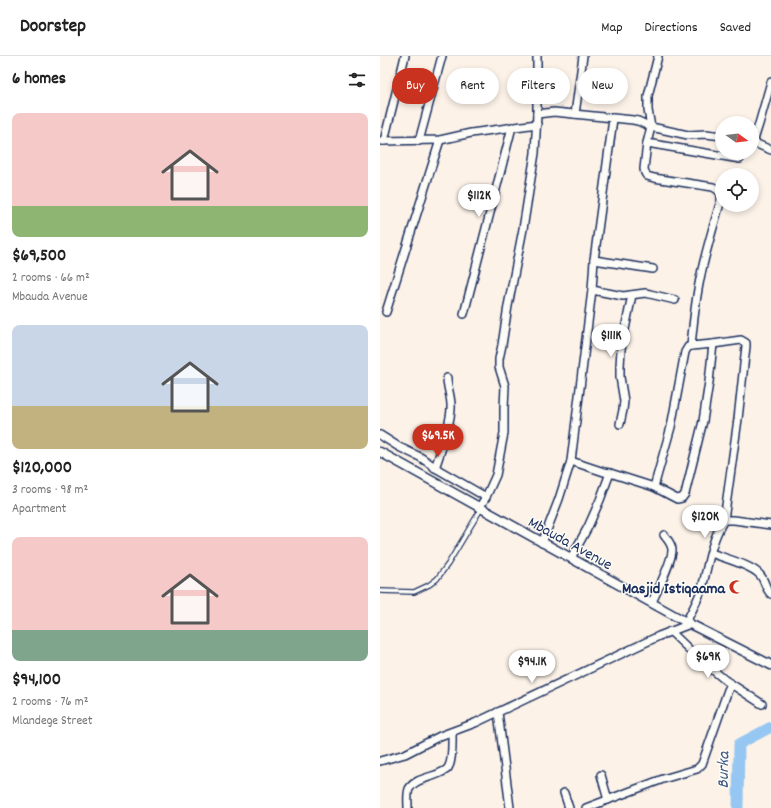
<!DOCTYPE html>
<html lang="en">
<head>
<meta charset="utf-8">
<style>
	body { margin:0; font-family:Dekko,sans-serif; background:#f6f6f6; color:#222; height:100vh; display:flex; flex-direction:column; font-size:15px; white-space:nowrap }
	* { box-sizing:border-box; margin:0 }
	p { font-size:13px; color:#767676 }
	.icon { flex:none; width:22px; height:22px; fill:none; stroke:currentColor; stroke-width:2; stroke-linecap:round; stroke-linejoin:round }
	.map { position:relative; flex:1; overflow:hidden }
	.panel { display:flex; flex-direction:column; background:#fff; width:380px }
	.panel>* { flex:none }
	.guide { position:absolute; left:12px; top:12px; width:319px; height:36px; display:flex; gap:8px }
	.needle { width:26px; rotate:105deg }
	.tools { position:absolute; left:335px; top:60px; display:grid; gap:8px }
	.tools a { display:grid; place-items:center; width:44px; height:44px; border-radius:50%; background:#fff; box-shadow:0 2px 6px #0003; font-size:20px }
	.price { position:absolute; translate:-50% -34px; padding:0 9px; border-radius:14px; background:#fff; color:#222; font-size:13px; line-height:26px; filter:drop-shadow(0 1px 2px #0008) }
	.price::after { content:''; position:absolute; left:50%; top:24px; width:12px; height:9px; margin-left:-6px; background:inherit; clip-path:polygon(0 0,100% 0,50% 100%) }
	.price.on { background:#c8321e; color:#fff }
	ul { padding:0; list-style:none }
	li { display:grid; align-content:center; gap:8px; height:212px; padding:0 12px }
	li span { display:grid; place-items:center; height:124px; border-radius:8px; color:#555 }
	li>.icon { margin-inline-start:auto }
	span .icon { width:72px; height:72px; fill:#fffc; stroke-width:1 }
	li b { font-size:17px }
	h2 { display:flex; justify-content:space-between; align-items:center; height:48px; padding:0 12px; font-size:17px }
	.chip { padding:0 14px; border-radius:18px; background:#fff; box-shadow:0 2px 6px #0003; font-size:14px; line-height:36px }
	.chip.on { background:#c8321e; color:#fff }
	header { display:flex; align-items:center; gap:24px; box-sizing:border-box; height:56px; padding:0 20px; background:#fff; border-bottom:1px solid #e0e0e0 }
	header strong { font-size:19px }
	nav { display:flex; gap:22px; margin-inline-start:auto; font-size:14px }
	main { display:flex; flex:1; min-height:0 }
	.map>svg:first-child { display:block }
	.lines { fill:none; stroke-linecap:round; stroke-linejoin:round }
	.river { stroke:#96c7f2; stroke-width:11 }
	.service-casing { stroke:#1b2f5e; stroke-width:6 }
	.minor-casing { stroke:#1b2f5e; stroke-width:10 }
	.tertiary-casing { stroke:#1b2f5e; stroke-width:11 }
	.service { stroke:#fdfcf7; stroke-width:3.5 }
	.minor { stroke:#fdfcf7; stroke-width:7 }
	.tertiary { stroke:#fdfcf7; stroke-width:8 }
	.labels { text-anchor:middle; stroke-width:3; stroke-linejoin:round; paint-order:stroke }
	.street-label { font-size:16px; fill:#1b2f5e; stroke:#fdfcf7 }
	.poi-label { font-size:16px; font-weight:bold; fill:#1b2f5e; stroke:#fdfcf7; text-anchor:end }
	.water-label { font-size:17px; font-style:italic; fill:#3a5583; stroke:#fdfcf7 }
</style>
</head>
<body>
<header>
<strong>Doorstep</strong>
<nav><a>Map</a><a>Directions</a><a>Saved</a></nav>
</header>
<main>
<section class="panel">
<h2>6 homes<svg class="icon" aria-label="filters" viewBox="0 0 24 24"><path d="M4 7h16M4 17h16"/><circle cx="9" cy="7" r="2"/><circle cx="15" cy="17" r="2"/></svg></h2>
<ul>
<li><span style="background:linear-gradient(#f6c9c9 75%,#8fb573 0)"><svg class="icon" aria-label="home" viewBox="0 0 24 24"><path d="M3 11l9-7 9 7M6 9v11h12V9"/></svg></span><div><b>$69,500</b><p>2 rooms · 66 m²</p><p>Mbauda Avenue</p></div></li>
<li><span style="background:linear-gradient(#c9d6e8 65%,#c2b280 0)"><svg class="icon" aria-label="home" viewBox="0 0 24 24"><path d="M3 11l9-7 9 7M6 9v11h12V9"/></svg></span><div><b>$120,000</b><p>3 rooms · 98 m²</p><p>Apartment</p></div></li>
<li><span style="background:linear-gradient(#f6c9c9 75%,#7fa58c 0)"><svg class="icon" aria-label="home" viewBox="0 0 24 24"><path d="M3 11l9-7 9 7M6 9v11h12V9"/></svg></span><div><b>$94,100</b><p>2 rooms · 76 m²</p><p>Mlandege Street</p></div></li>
</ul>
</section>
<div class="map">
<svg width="391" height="752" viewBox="0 0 391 752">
	<rect width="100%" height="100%" fill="#fcf2e8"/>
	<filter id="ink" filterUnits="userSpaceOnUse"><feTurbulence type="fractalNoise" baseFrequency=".025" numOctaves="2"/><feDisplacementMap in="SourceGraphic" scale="8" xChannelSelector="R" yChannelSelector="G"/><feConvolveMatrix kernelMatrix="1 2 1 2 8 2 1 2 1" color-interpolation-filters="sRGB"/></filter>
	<g filter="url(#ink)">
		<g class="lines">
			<path class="river" d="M358 752 359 688 391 671"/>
			<defs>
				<path id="service" d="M0 535 34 536 49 529 57 523 68 508 101 453"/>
				<g id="minor">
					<path d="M278 0 268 40V54L271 71 267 87 264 113 265 117 267 120 274 122 333 131C339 134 342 137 341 144 333 172 324 200 319 228 315 249 313 269 311 290"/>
					<path d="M157 58 174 56 253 64 258 65 271 71 308 79 326 78 342 80"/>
					<path d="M195 58 203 0"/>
					<path d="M0 85 60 84 91 77 157 68"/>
					<path d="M4 85 25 0"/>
					<path d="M39 85 62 0"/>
					<path d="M372 86 391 94"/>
					<path d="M267 87 360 103"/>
					<path d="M373 87 379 68 391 26"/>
					<path d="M214 204 273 213"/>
					<path d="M212 234 243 240 265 237 270 238 295 244"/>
					<path d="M6 256 60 84"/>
					<path d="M84 258 132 71"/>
					<path d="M240 368 243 354 244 345 240 321V310L241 293 252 239"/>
					<path d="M0 379 19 391 40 401 59 414 106 441"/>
					<path d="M191 405 224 416 230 417 274 431 297 443 302 442 305 438 323 365 329 326 333 288"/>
					<path d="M55 412C61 394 70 371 71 353 72 342 67 332 67 322"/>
					<path d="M274 431 291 371 305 296 308 291 311 290 333 288 361 284 366 287V290L358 363 344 464"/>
					<path d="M99 452 106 441 116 419 124 377V352L125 330 119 311V303L122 289 128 250 143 173 155 97 157 58V0"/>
					<path d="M162 487 179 443 191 405 212 234 214 204 233 63"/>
					<path d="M331 497C344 502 372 509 380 519 385 524 385 533 391 538"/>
					<path d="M191 502 208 471 220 444 230 417"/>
					<path d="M272 546C277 535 293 504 292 493 291 487 287 483 284 479"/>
					<path d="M306 566C312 555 318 544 322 532 328 510 331 484 344 464H354L391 469"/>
					<path d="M290 575 315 599 345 624 382 648"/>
					<path d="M118 656 130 752"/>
					<path d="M0 705 25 698 60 680 95 667 279 580 310 568"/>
					<path d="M221 719 228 744"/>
					<path d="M184 737 189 752"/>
					<path d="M28 752C28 746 27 738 29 733 35 722 52 722 62 716 65 715 68 713 69 710 73 702 72 685 72 676"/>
					<path d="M206 752 283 723 317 713 322 708 348 634 351 628"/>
				</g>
				<path id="tertiary" d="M0 396 306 566 391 609"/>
			</defs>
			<use href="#service" class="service-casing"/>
			<use href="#minor" class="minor-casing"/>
			<use href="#tertiary" class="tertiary-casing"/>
			<use href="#service" class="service"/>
			<use href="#minor" class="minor"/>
			<use href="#tertiary" class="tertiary"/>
		</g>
	</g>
	<defs>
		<symbol id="mosque-bare" viewBox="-9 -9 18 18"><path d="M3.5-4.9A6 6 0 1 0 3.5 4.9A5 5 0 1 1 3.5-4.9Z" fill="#c8321e" stroke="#fdfcf7" stroke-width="2.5" paint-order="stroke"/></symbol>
	</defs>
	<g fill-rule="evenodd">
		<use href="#mosque-bare" x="346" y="521" width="20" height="20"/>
	</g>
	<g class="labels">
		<g class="street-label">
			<text transform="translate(191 486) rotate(29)" y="6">Mbauda Avenue</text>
		</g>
		<g class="poi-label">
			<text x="345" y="537">Masjid Istiqaama</text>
		</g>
		<g class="water-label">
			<text transform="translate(342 714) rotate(-89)" y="6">Burka</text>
		</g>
	</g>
</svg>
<div class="tools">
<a><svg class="needle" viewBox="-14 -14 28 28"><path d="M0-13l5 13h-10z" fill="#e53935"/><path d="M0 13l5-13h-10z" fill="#767676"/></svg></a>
<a><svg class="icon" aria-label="locate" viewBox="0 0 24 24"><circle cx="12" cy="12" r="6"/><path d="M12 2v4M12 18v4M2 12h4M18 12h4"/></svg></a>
</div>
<b class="price" style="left:99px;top:162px">$112K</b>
<b class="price" style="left:231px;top:302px">$111K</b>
<b class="price on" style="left:58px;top:402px">$69.5K</b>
<b class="price" style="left:325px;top:483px">$120K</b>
<b class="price" style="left:328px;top:623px">$69K</b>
<b class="price" style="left:152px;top:628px">$94.1K</b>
<div class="guide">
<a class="chip on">Buy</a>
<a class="chip">Rent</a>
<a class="chip">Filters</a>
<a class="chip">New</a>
</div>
</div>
</main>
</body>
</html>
